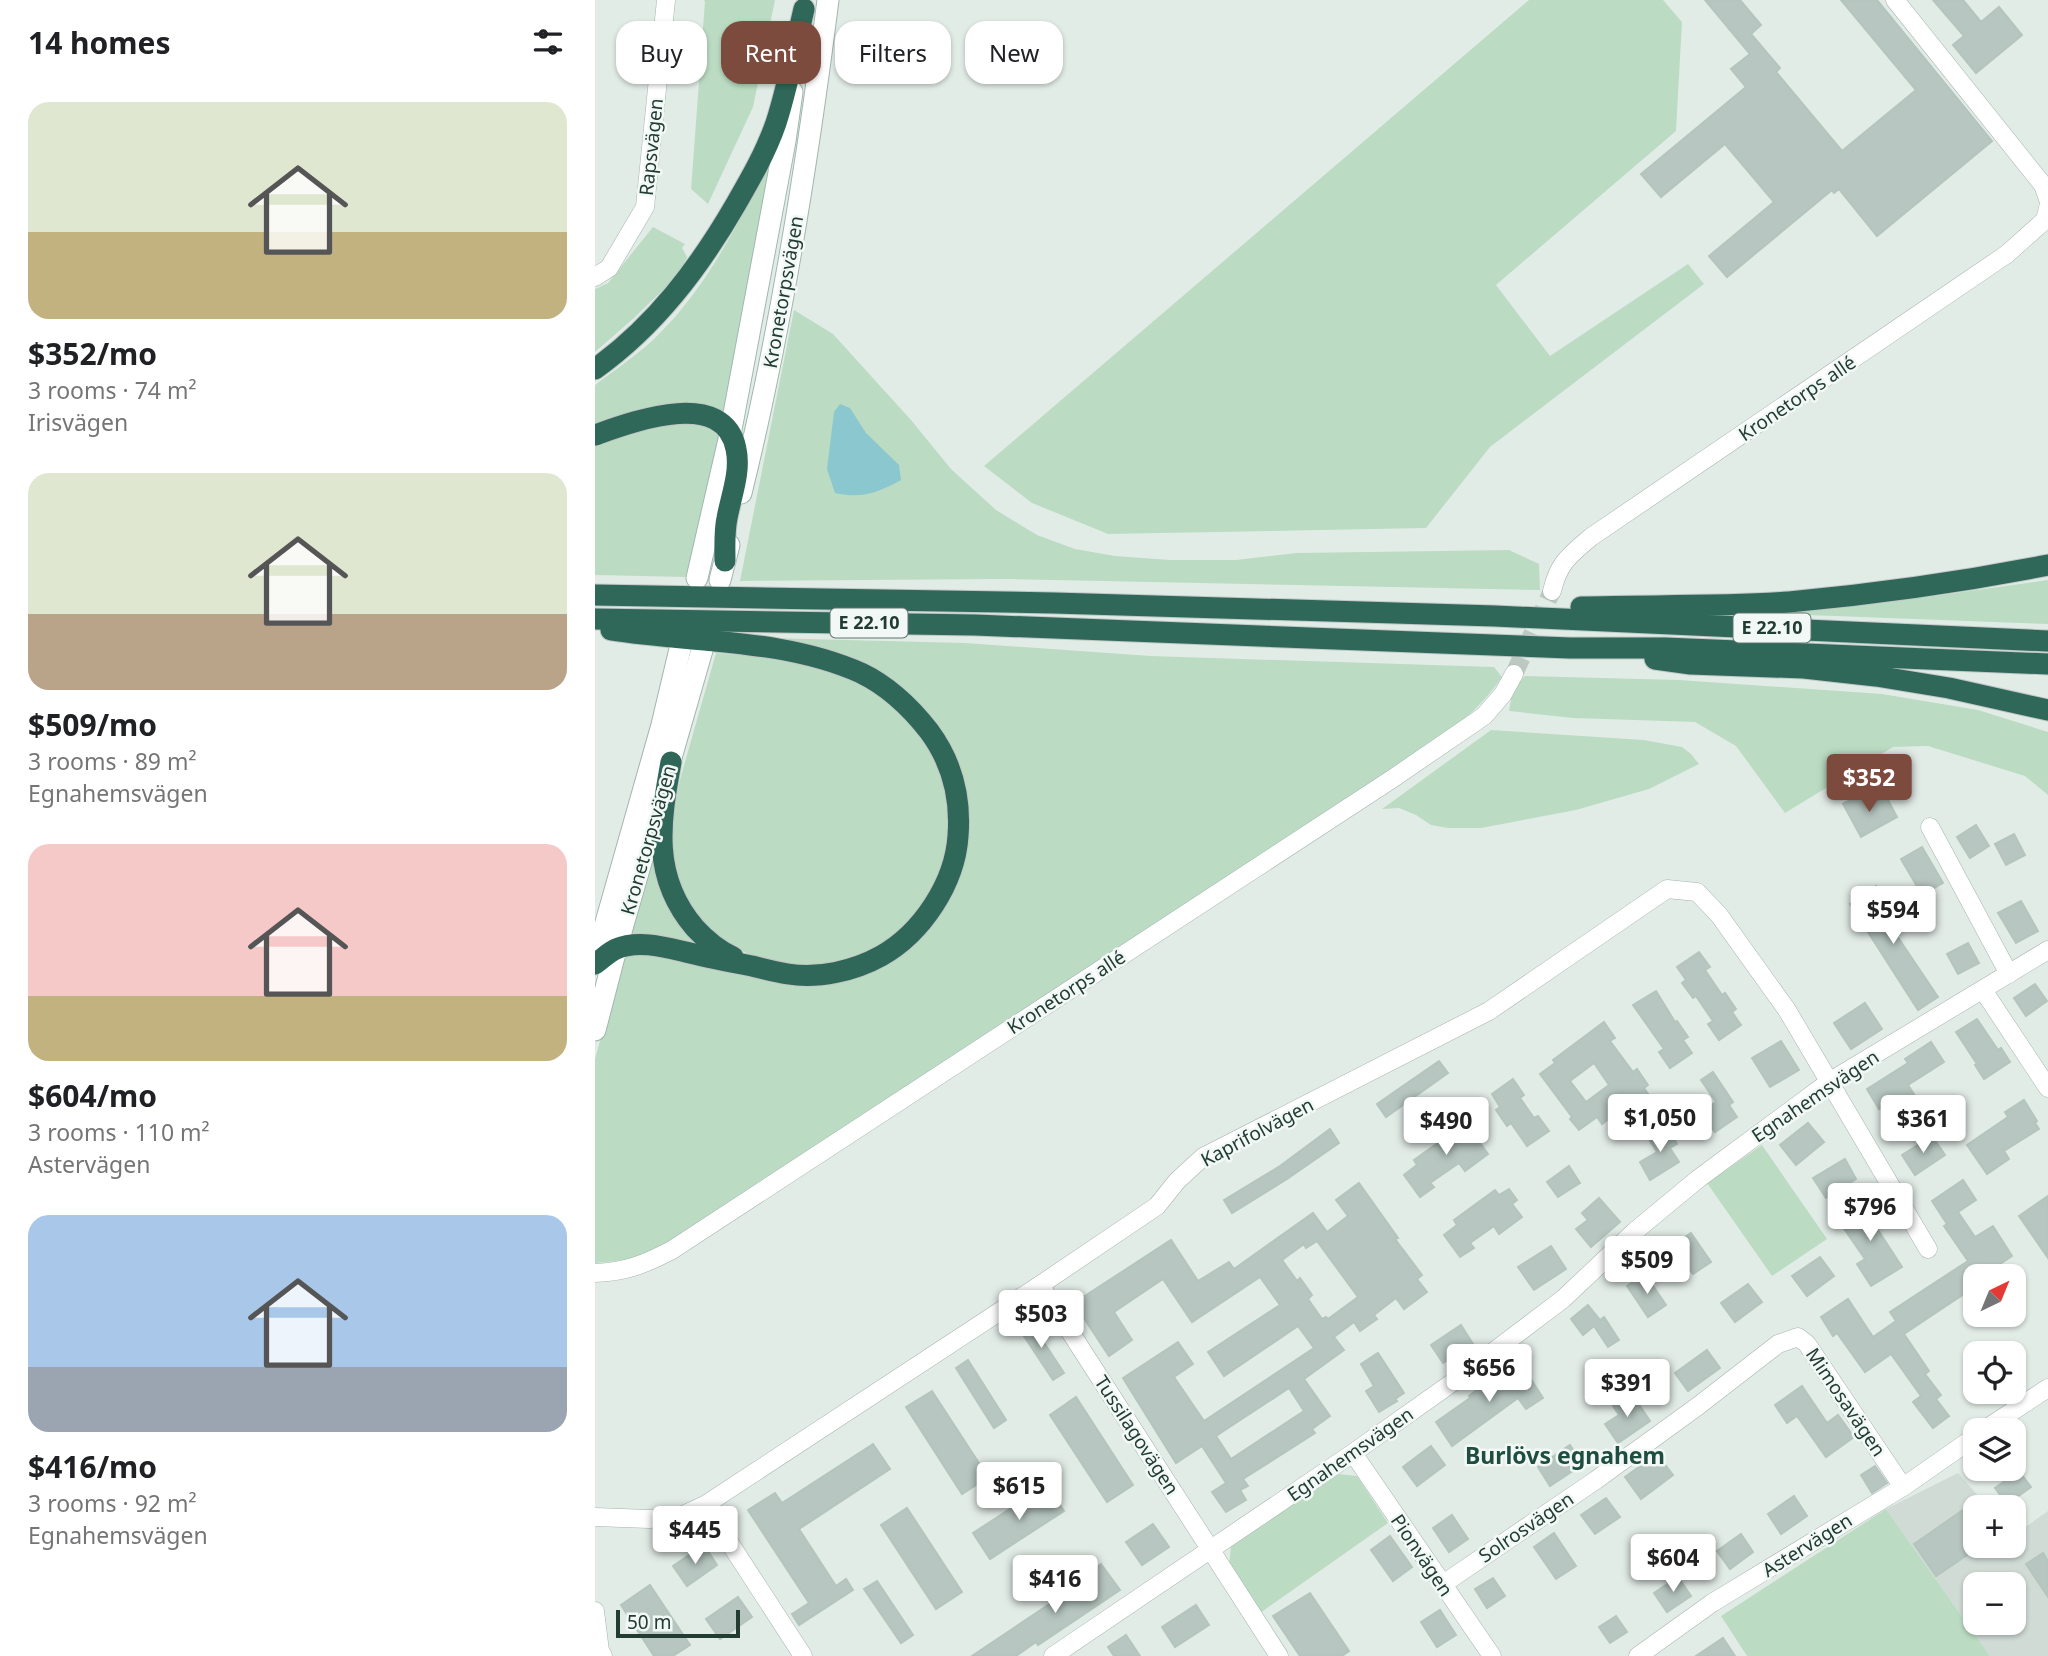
<!DOCTYPE html>
<html lang="en">
<head>
<meta charset="utf-8">
<style>
	body { margin:0; font-family:"Noto Sans",sans-serif; background:#f6f6f6; color:#202124; height:100vh; display:flex; flex-direction:column; font-size:26px; white-space:nowrap }
	* { box-sizing:border-box; margin:0 }
	p { font-size:23px; color:#757577 }
	.icon { flex:none; width:38px; height:38px; fill:none; stroke:currentColor; stroke-width:2; stroke-linecap:round; stroke-linejoin:round }
	.map { position:relative; flex:1; overflow:hidden }
	.panel { display:flex; flex-direction:column; background:#fff; width:595px }
	.panel>* { flex:none }
	.guide { position:absolute; left:21px; top:21px; width:665px; height:63px; display:flex; gap:14px }
	.needle { width:46px; rotate:43deg }
	.buttons { position:absolute; left:1368px; top:1264px; display:grid; gap:14px }
	.buttons a { display:grid; place-items:center; width:63px; height:63px; border-radius:14px; background:#fff; box-shadow:0 2px 5px #0004; font-size:35px }
	.scale { position:absolute; left:21px; bottom:18px; width:124px; box-sizing:border-box; padding-left:7px; border:4px solid #223c34; border-top:0; font-size:19px; line-height:24px; white-space:nowrap; color:#223c34; -webkit-text-stroke:5px #f2f8f5; paint-order:stroke }
	.price { position:absolute; translate:-50% -60px; padding:0 16px; border-radius:7px; background:#fff; color:#222; font-size:23px; line-height:46px; filter:drop-shadow(0 2px 4px #0008) }
	.price::after { content:''; position:absolute; left:50%; top:42px; width:21px; height:16px; margin-left:-10px; background:inherit; clip-path:polygon(0 0,100% 0,50% 100%) }
	.price.on { background:#7d4a3e; color:#fff }
	ul { padding:0; list-style:none }
	li { display:grid; align-content:center; gap:14px; height:371px; padding:0 28px }
	li span { display:grid; place-items:center; height:217px; border-radius:21px; color:#555 }
	li>.icon { margin-inline-start:auto }
	span .icon { width:126px; height:126px; fill:#fffc; stroke-width:1 }
	li b { font-size:30px }
	h2 { display:flex; justify-content:space-between; align-items:center; height:84px; padding:0 28px; font-size:30px }
	.chip { padding:0 24px; border-radius:21px; background:#fff; box-shadow:0 2px 5px #0004; font-size:24px; line-height:63px }
	.chip.on { background:#7d4a3e; color:#fff }
	main { display:flex; flex:1; min-height:0 }
	.map>svg:first-child { display:block }
	.built { fill:#d0dbd6; fill-rule:evenodd }
	.green { fill:#bbdcc3 }
	.water { fill:#8bc7cf }
	.building { fill:#b7c6c0; stroke:#b4c5bd; stroke-width:2; fill-rule:evenodd }
	.lines { fill:none; stroke-linecap:round; stroke-linejoin:round }
	.street-tunnel { stroke:#bcc9c3; stroke-width:18; stroke-dasharray:18 9; stroke-linecap:butt }
	.street-casing { stroke:#a5b4ae; stroke-width:19 }
	.secondary-casing { stroke:#a0b7ae; stroke-width:23 }
	.highway-casing { stroke:#c1c8c6; stroke-width:23 }
	.street { stroke:#fff; stroke-width:18 }
	.secondary { stroke:#fff; stroke-width:21 }
	.highway { stroke:#2f6759; stroke-width:21 }
	.labels { text-anchor:middle; stroke-width:5; stroke-linejoin:round; paint-order:stroke }
	.shield { fill:#f2f8f5; stroke:#60746e; stroke-width:2 }
	.shield-label { font-size:18px; font-weight:bold; fill:#223c34 }
	.street-label { font-size:19px; fill:#223c34; stroke:#f2f8f5 }
	.quarter-label { font-size:23px; font-weight:bold; fill:#1f4d40; stroke:#f2f8f5 }
</style>
</head>
<body>
<main>
<section class="panel">
<h2>14 homes<svg class="icon" aria-label="filters" viewBox="0 0 24 24"><path d="M4 7h16M4 17h16"/><circle cx="9" cy="7" r="2"/><circle cx="15" cy="17" r="2"/></svg></h2>
<ul>
<li><span style="background:linear-gradient(#dfe7d0 60%,#c2b280 0)"><svg class="icon" aria-label="home" viewBox="0 0 24 24"><path d="M3 11l9-7 9 7M6 9v11h12V9"/></svg></span><div><b>$352/mo</b><p>3 rooms · 74 m²</p><p>Irisvägen</p></div></li>
<li><span style="background:linear-gradient(#dfe7d0 65%,#b9a48a 0)"><svg class="icon" aria-label="home" viewBox="0 0 24 24"><path d="M3 11l9-7 9 7M6 9v11h12V9"/></svg></span><div><b>$509/mo</b><p>3 rooms · 89 m²</p><p>Egnahemsvägen</p></div></li>
<li><span style="background:linear-gradient(#f6c9c9 70%,#c2b280 0)"><svg class="icon" aria-label="home" viewBox="0 0 24 24"><path d="M3 11l9-7 9 7M6 9v11h12V9"/></svg></span><div><b>$604/mo</b><p>3 rooms · 110 m²</p><p>Astervägen</p></div></li>
<li><span style="background:linear-gradient(#a9c7e8 70%,#9aa5b1 0)"><svg class="icon" aria-label="home" viewBox="0 0 24 24"><path d="M3 11l9-7 9 7M6 9v11h12V9"/></svg></span><div><b>$416/mo</b><p>3 rooms · 92 m²</p><p>Egnahemsvägen</p></div></li>
</ul>
</section>
<div class="map">
<svg width="1453" height="1656" viewBox="0 0 1453 1656">
	<rect width="100%" height="100%" fill="#e2ece7"/>
	<path class="built" d="M1363 1473 1393 1507H1381V1545H1419V1535L1453 1511V1656H1395L1291 1509ZM1381 1584H1419V1622H1381Z"/>
	<g class="green">
		<path d="M108 0H180L158 107 113 204 96 189 110 1Z"/>
		<path d="M934 0H1068L1087 22 1081 131 901 285 955 356 1093 264 1109 284 895 447 831 528 513 534 437 503 389 466Z"/>
		<path d="M178 160 130 414 94 402 55 407 0 424V385C21 369 45 353 63 335 113 286 144 220 178 160Z"/>
		<path d="M58 227 90 244 87 248 92 257 85 273 39 318 0 352V289L13 283Z"/>
		<path d="M199 310 238 334 316 420 356 469 401 510 442 535 480 549 520 556 575 560H641L702 553 914 550 944 564 945 590 409 579 145 581Z"/>
		<path d="M80 422C96 424 112 424 124 436L91 577 0 575V444L56 424Z"/>
		<path d="M1453 580V624L1186 614 1332 597Z"/>
		<path d="M173 638 370 643 556 656 899 667 907 677C893 697 879 711 861 727L83 1237 40 1259 0 1263V1059L27 960 32 956 46 953 204 984 340 920 356 897 365 874 374 829V810L371 792 349 735 336 716 310 691Z"/>
		<path d="M121 653C166 657 213 659 255 678 282 691 298 704 318 725 323 730 329 735 332 741 338 749 341 761 344 770 352 790 357 815 355 837 355 844 351 851 350 858 335 907 301 944 252 960 244 963 234 963 226 964 186 969 148 957 118 932 71 893 72 830 86 776Z"/>
		<path d="M930 676 1084 680 1287 694 1383 710 1453 732V795L1430 776 1333 746 1298 747 1190 813 1141 746 1100 722 978 718 914 711 918 688Z"/>
		<path d="M896 730 1049 740 1087 747 1096 754 1104 764 1054 789 981 810 886 828H853L836 825 821 815 804 808 787 809Z"/>
		<path d="M58 846 106 946 31 936Z"/>
		<path d="M1167 1145 1232 1239 1177 1276 1112 1183Z"/>
		<path d="M743 1474 762 1476 793 1523 665 1613 634 1566 636 1546Z"/>
		<path d="M1291 1509 1395 1656H1152L1126 1616Z"/>
	</g>
	<path class="water" d="M245 404 255 408 271 433 304 465 306 480C282 493 267 499 240 493L232 469 239 412Z"/>
	<g class="building">
		<path d="M1110 0H1145L1166 25 1156 34 1185 68 1181 72 1247 151 1321 90 1246 0H1282L1397 141 1282 236 1244 189 1239 193 1237 190 1132 277 1114 256 1179 202 1130 144 1066 197 1046 174 1151 87 1136 69 1155 54Z"/>
		<path d="M1338 0H1368L1386 22 1404 7 1427 35 1381 73 1358 45 1369 36Z"/>
		<path d="M1264 795 1271 807 1291 796 1302 817 1266 837 1248 804Z"/>
		<path d="M1381 825 1394 846 1375 858 1362 837Z"/>
		<path d="M1419 834 1430 855 1411 865 1400 844Z"/>
		<path d="M1327 847 1348 883 1327 895 1306 859Z"/>
		<path d="M1281 886 1300 914 1294 918 1304 935 1302 936 1343 997 1323 1010 1255 904Z"/>
		<path d="M1426 901 1443 931 1421 943 1403 913Z"/>
		<path d="M1373 943 1384 963 1363 974 1352 954Z"/>
		<path d="M1104 952 1115 967 1110 970 1127 995 1130 993 1141 1009 1137 1012 1146 1025 1124 1040 1113 1024 1118 1021 1101 996 1098 998 1087 983 1091 980 1082 967Z"/>
		<path d="M1440 984 1452 1001 1431 1016 1419 998Z"/>
		<path d="M1061 991 1080 1022 1082 1021 1093 1037 1088 1040 1097 1053 1075 1068 1064 1052 1069 1049 1038 1005Z"/>
		<path d="M1270 1003 1287 1029 1256 1049 1239 1023Z"/>
		<path d="M1382 1019 1403 1050 1406 1048 1415 1062 1389 1079 1380 1065 1382 1064 1361 1032Z"/>
		<path d="M1009 1022 1020 1038 1015 1041 1038 1072 1042 1069 1053 1085 1049 1088 1058 1101 1036 1116 1030 1106 1007 1124 1002 1117 984 1130 975 1119 977 1117 945 1074 960 1063 958 1060ZM999 1063 1014 1085 991 1102 975 1081Z"/>
		<path d="M1186 1041 1204 1070 1175 1087 1157 1058Z"/>
		<path d="M1336 1042 1349 1062 1313 1085 1328 1108 1313 1118 1301 1098 1284 1109 1272 1089 1313 1063 1310 1059Z"/>
		<path d="M844 1061 853 1073 791 1117 782 1104Z"/>
		<path d="M1118 1072 1138 1102 1134 1105 1142 1117 1120 1132 1106 1112 1121 1102 1106 1080Z"/>
		<path d="M918 1079 929 1095 925 1098 939 1118 943 1116 954 1131 932 1146 916 1123 912 1126 901 1110 905 1107 897 1094Z"/>
		<path d="M1429 1100 1442 1121 1440 1123 1444 1129 1409 1151 1414 1159 1392 1174 1372 1145 1413 1117 1410 1112Z"/>
		<path d="M867 1118 893 1154 870 1171 864 1163 835 1183 839 1187 825 1197 809 1175 822 1165 819 1160 847 1140 843 1135Z"/>
		<path d="M1213 1123 1229 1142 1201 1165 1185 1145Z"/>
		<path d="M1071 1126 1082 1144 1075 1148 1084 1162 1055 1180 1045 1162 1062 1152 1053 1137Z"/>
		<path d="M735 1129 744 1143 692 1179 637 1213 629 1200 685 1166Z"/>
		<path d="M1337 1136 1350 1155 1320 1175 1307 1155Z"/>
		<path d="M1250 1159 1261 1179 1231 1198 1218 1178Z"/>
		<path d="M974 1166 985 1183 963 1197 952 1182Z"/>
		<path d="M1368 1180 1381 1200 1363 1212 1380 1237 1398 1226 1417 1256 1387 1276H1381V1286L1309 1334 1334 1371 1330 1374 1346 1395 1341 1399 1354 1416 1338 1428 1318 1402 1326 1396 1296 1354 1270 1372 1242 1333 1238 1336 1226 1317 1253 1299 1278 1337 1301 1321 1295 1312 1373 1261 1349 1226 1352 1224 1337 1201Z"/>
		<path d="M764 1183 803 1238 800 1239 827 1275 822 1279 832 1292 809 1309 801 1298 779 1315 782 1319 765 1331 759 1322 739 1337 749 1350 709 1379 735 1416 717 1429 720 1433 648 1479 653 1486 645 1490 651 1500 631 1512 617 1492 631 1483 607 1446 581 1463 528 1378 583 1342 598 1364 579 1377 609 1421 719 1348 703 1326 629 1376 613 1352 685 1305 665 1277 597 1322 568 1279 519 1312 537 1340 514 1356 479 1303 576 1240 603 1281 634 1262 639 1269 718 1213 732 1232 753 1216 741 1200ZM722 1241 763 1297 733 1319 731 1317 727 1319 713 1299 717 1295 705 1278 702 1281 687 1260 709 1244 711 1248ZM694 1388 709 1411 636 1459 621 1436Z"/>
		<path d="M914 1189 922 1200 917 1204 927 1217 904 1234 899 1226 875 1243 879 1248 865 1257 849 1235 862 1225 859 1220 900 1190 904 1195Z"/>
		<path d="M1453 1196V1258L1424 1216Z"/>
		<path d="M1004 1198 1025 1222 996 1247 981 1229 993 1220 987 1213Z"/>
		<path d="M1273 1198 1287 1219 1279 1224 1307 1267 1276 1286 1262 1264 1270 1259 1243 1220Z"/>
		<path d="M1096 1233 1116 1262 1098 1274 1078 1245Z"/>
		<path d="M956 1246 971 1269 939 1290 923 1267Z"/>
		<path d="M1225 1257 1239 1276 1212 1296 1197 1276Z"/>
		<path d="M1050 1274 1071 1305 1053 1317 1032 1286Z"/>
		<path d="M1153 1284 1167 1302 1140 1322 1126 1303Z"/>
		<path d="M993 1305 1005 1320 1009 1317 1024 1340 1013 1347 999 1326 988 1335 976 1319Z"/>
		<path d="M434 1320 469 1373 458 1380 423 1327Z"/>
		<path d="M866 1325 878 1344 848 1363 836 1345Z"/>
		<path d="M1112 1350 1125 1368 1093 1391 1080 1373Z"/>
		<path d="M783 1353 809 1393 800 1399 802 1401 784 1412 771 1391 779 1386 766 1364Z"/>
		<path d="M373 1360 411 1420 399 1428 361 1368Z"/>
		<path d="M926 1364 948 1398 931 1409 923 1398 857 1446 841 1422 875 1398 874 1396 888 1385 890 1388Z"/>
		<path d="M1207 1386 1232 1423 1243 1415 1259 1437 1231 1457 1202 1416 1192 1423 1180 1405Z"/>
		<path d="M337 1391 393 1477 367 1494 311 1407Z"/>
		<path d="M1037 1394 1055 1421 1023 1443 1010 1424 1024 1415 1018 1406Z"/>
		<path d="M481 1397 538 1485 512 1502 455 1415Z"/>
		<path d="M278 1444 295 1469 204 1529 241 1586 251 1579 258 1590 204 1625 197 1614 214 1603 153 1510 180 1493 187 1503Z"/>
		<path d="M975 1445 988 1464 955 1486 943 1467Z"/>
		<path d="M836 1446 850 1465 822 1486 808 1467Z"/>
		<path d="M1062 1454 1078 1475 1046 1499 1030 1477Z"/>
		<path d="M1280 1466 1292 1483 1277 1493 1266 1475Z"/>
		<path d="M1424 1471 1436 1487 1412 1504 1400 1488Z"/>
		<path d="M452 1485 469 1511 395 1559 378 1533Z"/>
		<path d="M1199 1496 1212 1516 1186 1534 1173 1514Z"/>
		<path d="M1011 1498 1025 1517 1000 1534 986 1515Z"/>
		<path d="M312 1508 367 1592 341 1609 286 1525Z"/>
		<path d="M1371 1508 1381 1522V1549L1341 1576 1319 1544Z"/>
		<path d="M857 1515 873 1539 854 1552 838 1528Z"/>
		<path d="M558 1524 574 1547 547 1565 531 1542Z"/>
		<path d="M959 1533 981 1566 961 1579 939 1547Z"/>
		<path d="M1146 1534 1158 1552 1135 1569 1122 1551Z"/>
		<path d="M795 1536 817 1567 798 1581 776 1550Z"/>
		<path d="M109 1545 122 1565 92 1586 78 1566Z"/>
		<path d="M1448 1553 1453 1561V1597L1431 1564Z"/>
		<path d="M506 1564 525 1590 443 1645 441 1642 421 1656H377L477 1589 474 1586Z"/>
		<path d="M1083 1577 1096 1596 1072 1612 1059 1593Z"/>
		<path d="M898 1578 910 1596 892 1608 880 1589Z"/>
		<path d="M282 1581 318 1635 306 1643 269 1589Z"/>
		<path d="M55 1585 95 1645 78 1656H59L26 1605Z"/>
		<path d="M715 1593 754 1651 747 1656H705L678 1616Z"/>
		<path d="M143 1597 157 1617 125 1639 111 1619Z"/>
		<path d="M601 1605 614 1625 580 1647 567 1627Z"/>
		<path d="M845 1610 861 1635 842 1647 826 1622Z"/>
		<path d="M1021 1616 1032 1632 1015 1643 1004 1627Z"/>
		<path d="M531 1635 545 1656H519L513 1647Z"/>
		<path d="M1128 1638 1140 1656H1101Z"/>
	</g>
	<g class="lines">
		<path class="street-tunnel" d="M919 674 957 591"/>
		<defs>
			<g id="street">
				<path d="M1300 0 1448 185 1453 199"/>
				<path d="M0 277 14 268 50 207 71 0"/>
				<path d="M957 591C964 562 974 556 996 537L1412 254 1450 220 1453 208"/>
				<path d="M1335 827 1414 974"/>
				<path d="M1388 990 1453 1088"/>
				<path d="M0 1273C31 1272 50 1264 77 1250L797 779 889 716 908 694 919 674"/>
				<path d="M445 1285 684 1656"/>
				<path d="M1389 1430 1453 1388"/>
				<path d="M758 1453 897 1656"/>
				<path d="M110 1505 208 1656"/>
				<path d="M0 1517 54 1519 84 1517 110 1505 445 1285 562 1206 582 1181 608 1157 894 1011 1072 889 1102 892 1124 915 1192 1010 1333 1249"/>
				<path d="M848 1584 1001 1480 1103 1406 1183 1344 1203 1337 1212 1344 1308 1487"/>
				<path d="M0 1611 5 1651 8 1656"/>
				<path d="M458 1656 758 1453 861 1380 968 1299 1039 1232 1103 1179 1234 1082 1453 950"/>
				<path d="M1043 1656 1117 1603 1308 1487 1381 1436"/>
			</g>
			<g id="secondary">
				<path d="M146 493C186 331 212 166 233 0"/>
				<path d="M102 578 135 435 190 141 197 92"/>
				<path d="M125 580 134 545"/>
				<path d="M0 961 67 725 85 649"/>
				<path d="M0 1030 21 949 107 650"/>
			</g>
			<g id="highway">
				<path d="M0 369C60 326 104 268 141 204 156 178 171 152 181 123 193 86 200 47 209 9"/>
				<path d="M0 435C37 422 129 387 141 449 146 472 136 496 132 518 129 532 130 547 130 561"/>
				<path d="M0 595 459 603 900 616 1453 641"/>
				<path d="M986 607C1055 605 1125 607 1194 602 1281 594 1367 582 1453 565"/>
				<path d="M0 619 380 625 975 648H1070L1453 664"/>
				<path d="M1060 659 1096 664 1209 668 1281 676 1354 688 1453 710"/>
				<path d="M76 762C65 822 56 877 100 928 111 940 123 950 138 957"/>
				<path d="M0 964C7 959 14 952 21 949 44 939 73 948 95 953 115 958 136 962 157 966 169 969 181 972 193 974 223 979 259 971 286 956 327 933 360 883 363 836 366 798 357 762 334 731 316 708 293 686 266 673 188 638 98 643 16 630"/>
			</g>
		</defs>
		<use href="#street" class="street-casing"/>
		<use href="#secondary" class="secondary-casing"/>
		<use href="#highway" class="highway-casing"/>
		<use href="#street" class="street"/>
		<use href="#secondary" class="secondary"/>
		<use href="#highway" class="highway"/>
	</g>
	<g class="labels">
		<g class="shield">
			<rect x="235.5" y="608.5" width="77" height="29" rx="5"/>
			<rect x="1138.5" y="613.5" width="77" height="29" rx="5"/>
		</g>
		<g class="shield-label">
			<text x="274" y="629">E 22.10</text>
			<text x="1177" y="634">E 22.10</text>
		</g>
		<g class="street-label">
			<text transform="translate(56 147) rotate(-84)" y="7">Rapsvägen</text>
			<text transform="translate(188 292) rotate(-80)" y="7">Kronetorpsvägen</text>
			<text transform="translate(1202 398) rotate(-34)" y="7">Kronetorps allé</text>
			<text transform="translate(53 840) rotate(-74)" y="7">Kronetorpsvägen</text>
			<text transform="translate(471 992) rotate(-33)" y="7">Kronetorps allé</text>
			<text transform="translate(1220 1096) rotate(-34)" y="7">Egnahemsvägen</text>
			<text transform="translate(662 1132) rotate(-28)" y="7">Kaprifolvägen</text>
			<text transform="translate(1251 1402) rotate(56)" y="7">Mimosavägen</text>
			<text transform="translate(542 1435) rotate(57)" y="7">Tussilagovägen</text>
			<text transform="translate(755 1454) rotate(-35)" y="7">Egnahemsvägen</text>
			<text transform="translate(931 1527) rotate(-34)" y="7">Solrosvägen</text>
			<text transform="translate(1212 1545) rotate(-32)" y="7">Astervägen</text>
			<text transform="translate(827 1555) rotate(56)" y="7">Pionvägen</text>
		</g>
		<g class="quarter-label">
			<text x="970" y="1464">Burlövs egnahem</text>
		</g>
	</g>
</svg>
<div class="buttons">
<a><svg class="needle" viewBox="-14 -14 28 28"><path d="M0-13l5 13h-10z" fill="#e53935"/><path d="M0 13l5-13h-10z" fill="#757577"/></svg></a>
<a><svg class="icon" aria-label="locate" viewBox="0 0 24 24"><circle cx="12" cy="12" r="6"/><path d="M12 2v4M12 18v4M2 12h4M18 12h4"/></svg></a>
<a><svg class="icon" aria-label="layers" viewBox="0 0 24 24"><path d="M12 4l9 5-9 5-9-5zM3 14l9 5 9-5"/></svg></a>
<a>+</a>
<a>−</a>
</div>
<div class="scale">50 m</div>
<b class="price on" style="left:1274px;top:814px">$352</b>
<b class="price" style="left:1298px;top:946px">$594</b>
<b class="price" style="left:1065px;top:1154px">$1,050</b>
<b class="price" style="left:1328px;top:1155px">$361</b>
<b class="price" style="left:851px;top:1157px">$490</b>
<b class="price" style="left:1275px;top:1243px">$796</b>
<b class="price" style="left:1052px;top:1296px">$509</b>
<b class="price" style="left:446px;top:1350px">$503</b>
<b class="price" style="left:894px;top:1404px">$656</b>
<b class="price" style="left:1032px;top:1419px">$391</b>
<b class="price" style="left:424px;top:1522px">$615</b>
<b class="price" style="left:100px;top:1566px">$445</b>
<b class="price" style="left:1078px;top:1594px">$604</b>
<b class="price" style="left:460px;top:1615px">$416</b>
<div class="guide">
<a class="chip">Buy</a>
<a class="chip on">Rent</a>
<a class="chip">Filters</a>
<a class="chip">New</a>
</div>
</div>
</main>
</body>
</html>
